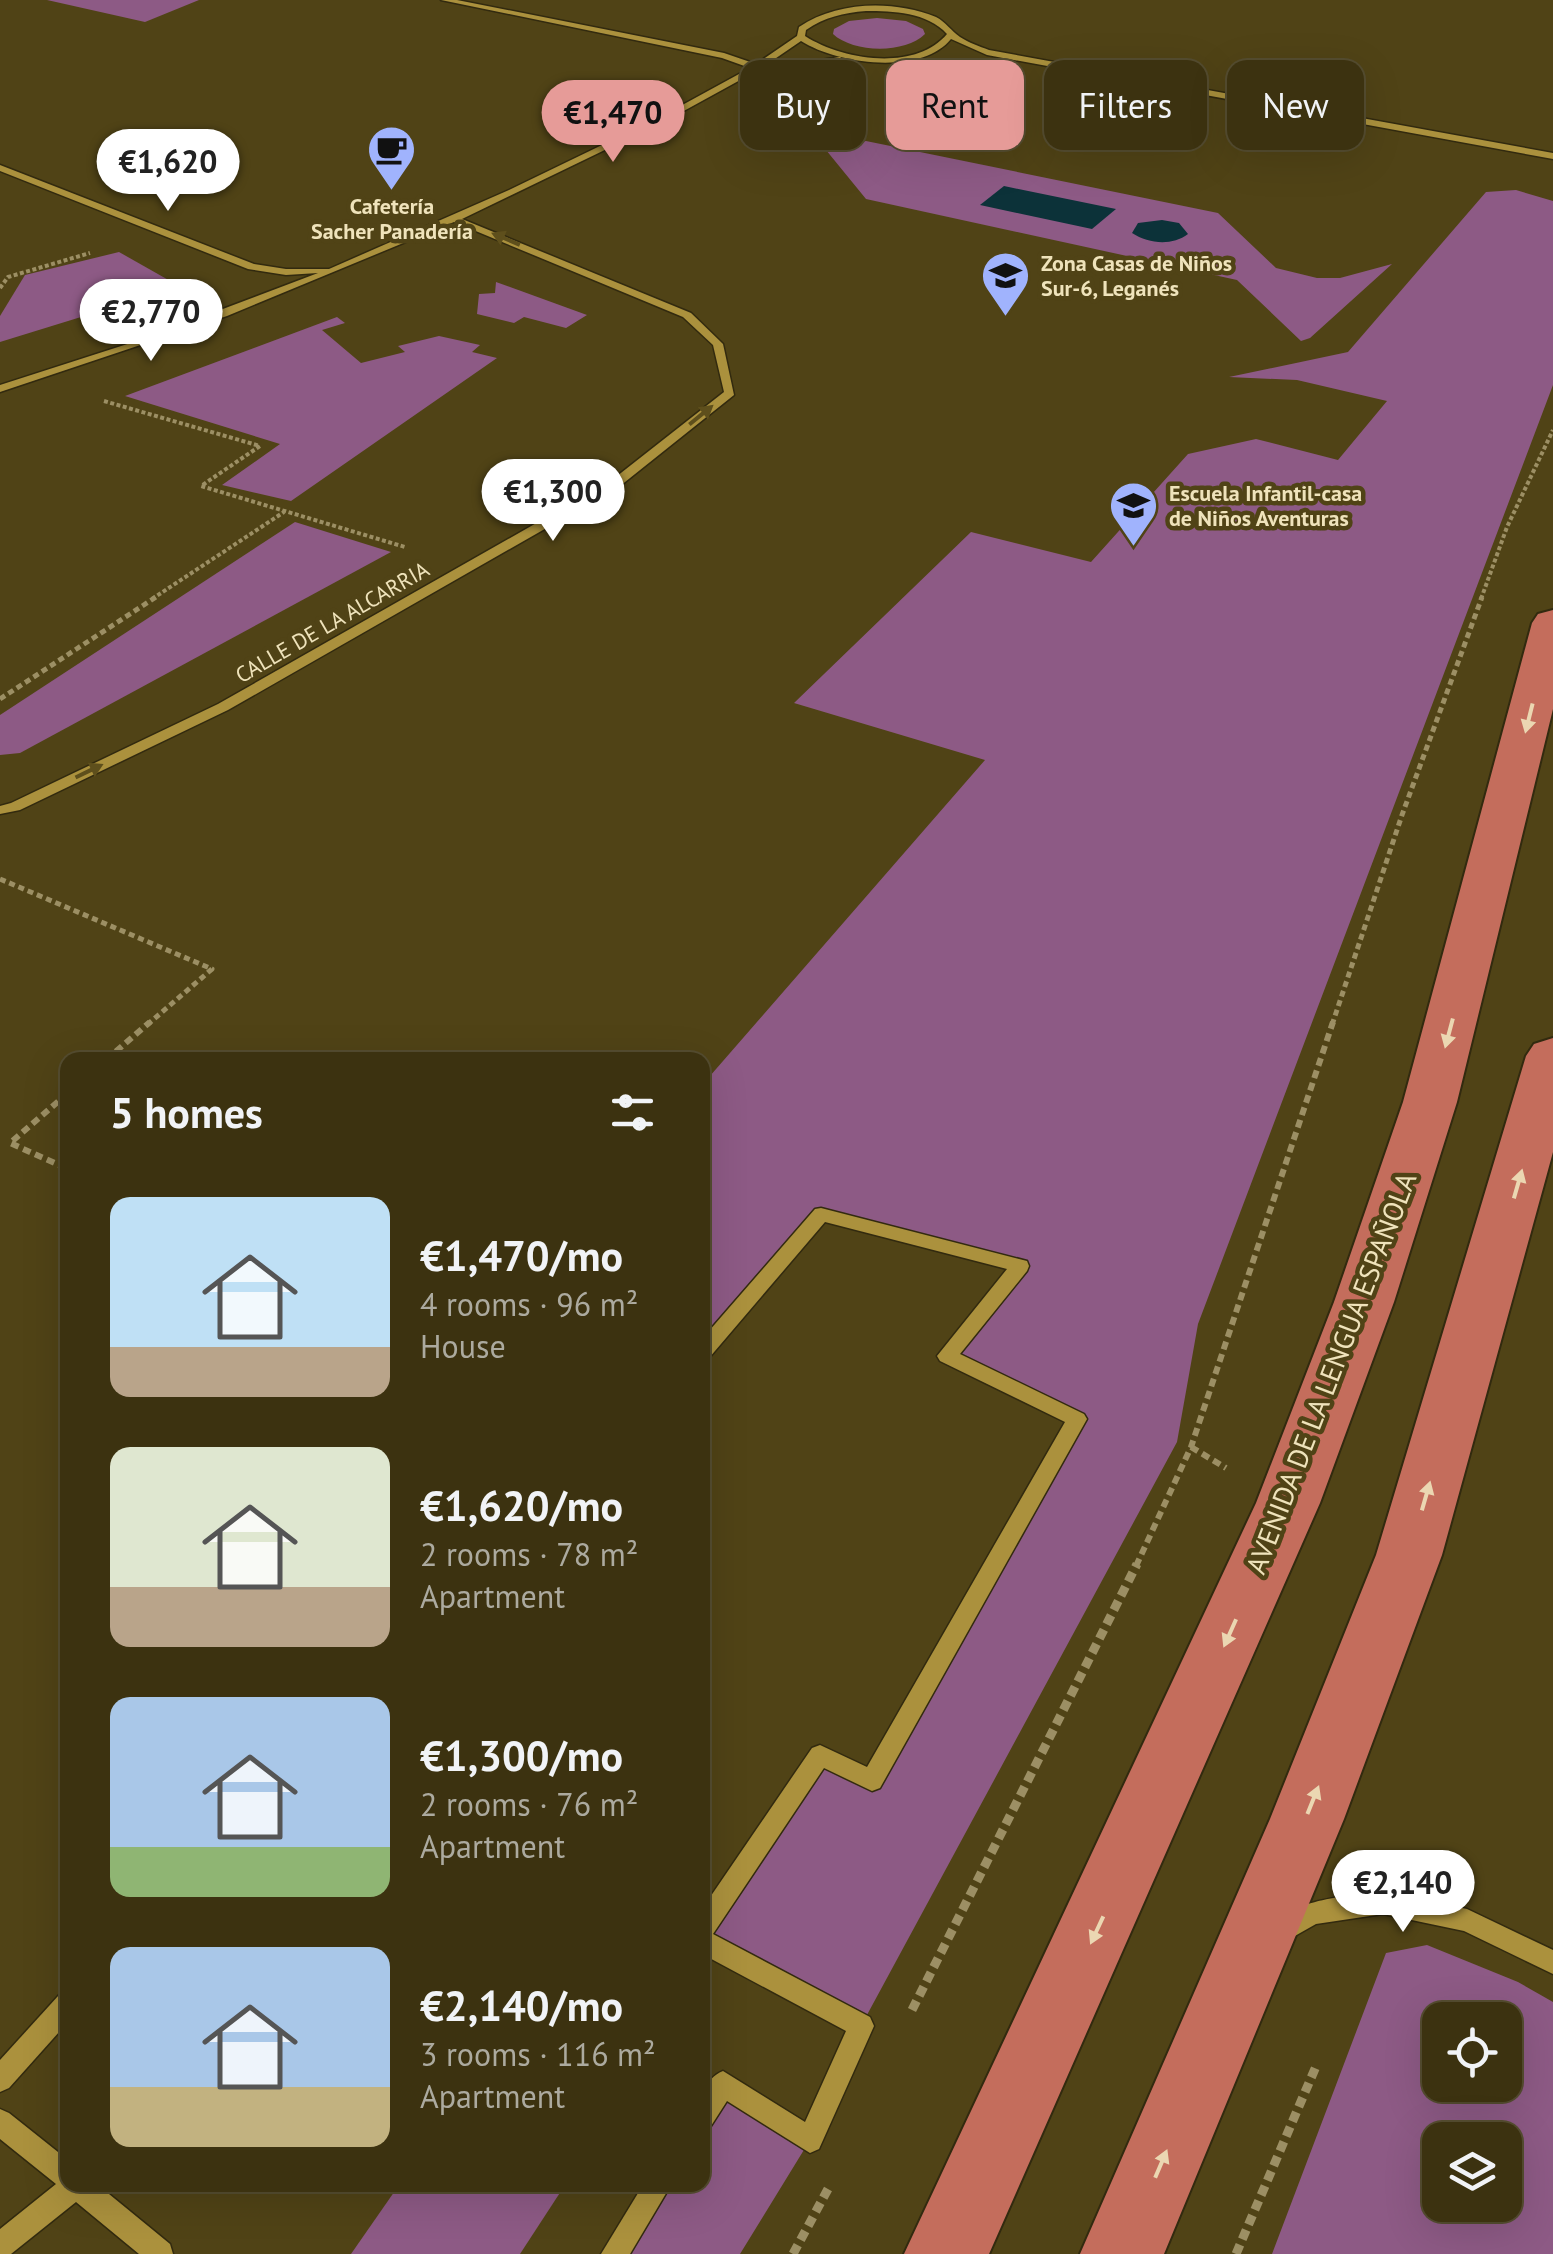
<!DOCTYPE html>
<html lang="en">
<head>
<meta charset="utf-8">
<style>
	body { margin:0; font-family:"PT Sans",sans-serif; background:#433a19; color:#f1f3f6; height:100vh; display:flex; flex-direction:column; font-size:38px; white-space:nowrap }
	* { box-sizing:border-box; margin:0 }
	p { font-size:32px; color:#acaa9f }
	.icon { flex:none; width:55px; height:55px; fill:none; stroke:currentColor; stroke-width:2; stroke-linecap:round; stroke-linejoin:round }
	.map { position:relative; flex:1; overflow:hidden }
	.side { position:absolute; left:60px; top:1052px; width:650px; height:1140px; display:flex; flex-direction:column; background:#3c3210; border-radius:20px; box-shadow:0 10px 40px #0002,0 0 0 2px #554d30 }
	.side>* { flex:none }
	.guide { position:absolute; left:740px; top:60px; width:662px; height:90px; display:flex; gap:20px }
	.buttons { position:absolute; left:1422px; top:2002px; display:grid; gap:20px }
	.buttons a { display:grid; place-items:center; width:100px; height:100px; border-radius:20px; background:#3c3210; box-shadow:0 10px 40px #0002,0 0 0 2px #554d30; font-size:50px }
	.price { position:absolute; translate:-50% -85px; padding:0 22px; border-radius:35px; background:#fff; color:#222; font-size:32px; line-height:65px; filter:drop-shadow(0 2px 5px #0008) }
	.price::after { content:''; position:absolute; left:50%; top:60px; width:30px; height:22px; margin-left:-15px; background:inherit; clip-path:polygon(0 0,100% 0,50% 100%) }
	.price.active { background:#e69b98; color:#111 }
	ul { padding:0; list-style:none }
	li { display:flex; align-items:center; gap:30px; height:250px; padding:0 50px }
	li span { display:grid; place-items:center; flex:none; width:280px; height:200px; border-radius:20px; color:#555 }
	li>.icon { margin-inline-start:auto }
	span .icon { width:120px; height:120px; fill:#fffc; stroke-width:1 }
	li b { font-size:42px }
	h2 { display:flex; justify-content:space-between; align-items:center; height:120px; padding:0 50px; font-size:42px }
	.pill { padding:0 35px; border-radius:20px; background:#3c3210; box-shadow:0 10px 40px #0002,0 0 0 2px #554d30; font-size:35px; line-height:90px }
	.pill.active { background:#e69b98; color:#111 }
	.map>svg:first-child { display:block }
	.green { fill:#8d5a85; fill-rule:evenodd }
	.water { fill:#0c3239 }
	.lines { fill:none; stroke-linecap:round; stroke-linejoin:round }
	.minor-casing { stroke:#322a0f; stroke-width:3 }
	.highway-casing { stroke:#322a0f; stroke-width:4 }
	.path-far3 { stroke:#9c8f64; stroke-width:4; stroke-dasharray:4 2.5; stroke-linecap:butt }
	.path-far2 { stroke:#9c8f64; stroke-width:5; stroke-dasharray:6 4; stroke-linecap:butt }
	.path-far1 { stroke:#9c8f64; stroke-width:6; stroke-dasharray:8 5; stroke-linecap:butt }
	.path { stroke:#9c8f64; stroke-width:9; stroke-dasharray:10 6; stroke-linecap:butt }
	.minor { fill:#ab913d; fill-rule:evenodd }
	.highway { fill:#c46d5c; fill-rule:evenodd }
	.oneway { fill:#5e4f1c }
	.oneway2 { fill:#ebd7b2 }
	.labels { text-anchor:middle; stroke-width:9; stroke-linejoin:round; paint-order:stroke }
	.far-poi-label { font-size:22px; font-weight:bold; fill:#efe3bb; stroke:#504316; text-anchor:start }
	.far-street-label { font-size:22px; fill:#efe3bb; stroke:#504316 }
	.street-label { font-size:28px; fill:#efe3bb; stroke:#504316 }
</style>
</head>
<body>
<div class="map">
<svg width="1553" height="2254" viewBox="0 0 1553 2254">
	<rect width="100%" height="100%" fill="#504316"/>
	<g class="green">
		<path d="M47 0H199L145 22Z"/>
		<path d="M877 18 906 21 923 29 925 34C905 54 853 53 833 34L834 29 849 21Z"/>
		<path d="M866 141 1218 213 1276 268 1317 278H1340L1392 264 1310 338 1301 341 1237 280 866 199 826 150Z"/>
		<path d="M1516 190 1553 201V385L1198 1324 1177 1442 861 2026 703 1941 820 1755 872 1781 1077 1419 947 1356 1019 1267 821 1215 703 1353V1084L985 760 794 703 971 532 1091 562 1188 454 1256 439 1338 460 1387 401 1297 380 1229 377 1348 352 1486 192Z"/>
		<path d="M119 252 172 282 81 317 0 342V316L25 275Z"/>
		<path d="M496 282 587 315 566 328 524 317 514 323 477 314 479 294 495 293Z"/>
		<path d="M337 317 345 323 322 330 361 363 405 352 398 346 439 336 480 345 472 352 497 358 291 501 222 485 280 444 125 396Z"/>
		<path d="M295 522 391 552 20 753 0 755V715Z"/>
		<path d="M1427 1945 1518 1982 1553 2002V2254H1272L1386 1953ZM1440 2020H1505V2085H1440ZM1440 2140H1505V2205H1440Z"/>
		<path d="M723 2084 810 2140 740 2254H614L658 2185H702L703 2117Z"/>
		<path d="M399 2185H565L520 2254H351Z"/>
	</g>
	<g class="water">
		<path d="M1004 186 1116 209 1092 229 980 205Z"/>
		<path d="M1162 220 1179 223 1188 234C1172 246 1149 244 1132 233L1138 223Z"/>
	</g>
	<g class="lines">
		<defs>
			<g id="minor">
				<path d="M441 0H457L724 53 756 64 797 36 799 27C838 1 893 0 936 17 946 22 951 31 960 37 969 43 979 46 989 50L1553 153V159L987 55 951 39C921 76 837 64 801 41L763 67V69L840 57 844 60 757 76 753 73 671 118 462 219 691 313 723 344 734 395 620 486 228 710 20 810 0 814V806L11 803 218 704 612 480 724 392 713 345 683 317 454 222 227 316 0 392V385L146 338 318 273 286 275 248 269 0 171V165L254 264 286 269H329L509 190 664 115 750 68 722 58ZM866 11C893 11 927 12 947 34 915 72 842 60 805 36L806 30C825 17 843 13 866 11Z"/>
				<path d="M821 1208 1027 1261 1029 1266 1027 1271 960 1354 1084 1414 1087 1419 880 1788 872 1791 824 1768 713 1934 870 2017 874 2026 870 2035 819 2149 810 2153 727 2101 711 2126 702 2130C702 2107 699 2081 723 2071L805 2122 846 2031 702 1954V1909L812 1748 820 1745 867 1767 1065 1422 940 1361 937 1356 1007 1269 825 1222 709 1358 702 1360V1339L815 1209Z"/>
				<path d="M1383 1892 1467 1909 1553 1950V1974L1464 1931 1383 1914 1316 1924 1286 1941 1277 1938 1274 1930C1289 1897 1352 1896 1383 1892Z"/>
				<path d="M68 1991V2022L9 2088 0 2092V2060L59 1995Z"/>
				<path d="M0 2109 9 2113 68 2160V2185H98L170 2244 173 2254H139L76 2202 11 2254H0V2229L56 2184 0 2139Z"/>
				<path d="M643 2185H671L630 2254H601Z"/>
			</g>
			<g id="highway">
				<path d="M1553 610V709L1457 1102 1394 1302 1320 1503 989 2254H904L1256 1503 1334 1302 1403 1102 1532 623 1538 614Z"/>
				<path d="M1553 1038V1152L1442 1555 1344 1819 1164 2254H1080L1270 1819 1376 1555 1526 1056 1534 1044Z"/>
			</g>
		</defs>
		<use href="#minor" class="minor-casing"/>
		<use href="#highway" class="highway-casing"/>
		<g class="path-far3">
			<path d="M0 288 8 277 90 253"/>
			<path d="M104 401 260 446 201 486 405 547"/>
			<path d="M152 599 284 512"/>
			<path d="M1481 599 1507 527 1553 430"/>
		</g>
		<g class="path-far2">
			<path d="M0 699 156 597"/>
			<path d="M0 879 212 969 147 1025"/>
			<path d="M1332 1025 1402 815 1482 597"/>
		</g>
		<g class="path-far1">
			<path d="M106 1060 150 1022"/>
			<path d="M68 1093 10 1143 68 1169"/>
			<path d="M1191 1447 1226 1468"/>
			<path d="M1136 1566 1191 1447 1333 1022"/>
		</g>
		<g class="path">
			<path d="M912 2010 1137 1564"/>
			<path d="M793 2254 828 2189"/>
			<path d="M1236 2254 1317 2064"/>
		</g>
		<use href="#minor" class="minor"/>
		<use href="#highway" class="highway"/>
	</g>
	<defs><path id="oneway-solid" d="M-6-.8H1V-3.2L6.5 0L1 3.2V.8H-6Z" transform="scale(2.5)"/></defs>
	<g class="oneway">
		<use href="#oneway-solid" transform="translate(506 239) rotate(-157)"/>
		<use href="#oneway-solid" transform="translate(701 415) rotate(-39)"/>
		<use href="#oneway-solid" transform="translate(89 771) rotate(-26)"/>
	</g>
	<g class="oneway2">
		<use href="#oneway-solid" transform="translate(1529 718) rotate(104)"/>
		<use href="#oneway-solid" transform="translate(1449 1033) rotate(105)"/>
		<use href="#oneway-solid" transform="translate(1518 1184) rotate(-74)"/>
		<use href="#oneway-solid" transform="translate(1426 1496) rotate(-74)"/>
		<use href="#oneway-solid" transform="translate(1230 1633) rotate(114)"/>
		<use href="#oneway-solid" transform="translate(1313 1800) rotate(-68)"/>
		<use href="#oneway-solid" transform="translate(1097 1930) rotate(115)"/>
		<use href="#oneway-solid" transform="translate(1161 2164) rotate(-67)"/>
	</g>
	<defs>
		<symbol id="cafe-pin" viewBox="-11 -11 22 30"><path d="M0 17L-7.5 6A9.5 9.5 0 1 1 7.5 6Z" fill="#a0b3fd" stroke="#504316"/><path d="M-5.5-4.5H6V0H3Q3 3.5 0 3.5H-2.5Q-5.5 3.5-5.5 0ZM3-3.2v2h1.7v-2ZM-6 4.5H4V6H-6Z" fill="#111"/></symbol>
		<symbol id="school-pin" viewBox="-11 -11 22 30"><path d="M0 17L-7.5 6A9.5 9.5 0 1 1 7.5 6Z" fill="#a0b3fd" stroke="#504316"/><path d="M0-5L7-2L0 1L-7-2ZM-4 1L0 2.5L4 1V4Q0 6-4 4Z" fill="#111"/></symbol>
	</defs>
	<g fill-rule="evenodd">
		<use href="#cafe-pin" x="364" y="122" width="55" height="75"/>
		<use href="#school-pin" x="978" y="248" width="55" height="75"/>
		<use href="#school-pin" x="1106" y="478" width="55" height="75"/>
	</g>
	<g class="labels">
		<g class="far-poi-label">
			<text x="392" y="214" text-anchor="middle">Cafetería<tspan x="392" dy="25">Sacher Panadería</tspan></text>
			<text x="1041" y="271">Zona Casas de Niños<tspan x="1041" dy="25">Sur-6, Leganés</tspan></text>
			<text x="1169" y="501">Escuela Infantil-casa<tspan x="1169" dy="25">de Niños Aventuras</tspan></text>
		</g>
		<g class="far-street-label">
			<text transform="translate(332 622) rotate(-30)" y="8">CALLE DE LA ALCARRIA</text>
		</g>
		<g class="street-label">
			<text transform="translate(1331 1373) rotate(-69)" y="10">AVENIDA DE LA LENGUA ESPAÑOLA</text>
		</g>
	</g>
</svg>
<div class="buttons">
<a><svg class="icon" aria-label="locate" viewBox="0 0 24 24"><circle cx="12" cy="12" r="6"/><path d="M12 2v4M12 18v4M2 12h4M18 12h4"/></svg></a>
<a><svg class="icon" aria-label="layers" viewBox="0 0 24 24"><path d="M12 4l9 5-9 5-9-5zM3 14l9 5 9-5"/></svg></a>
</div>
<b class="price active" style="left:613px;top:165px">€1,470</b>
<b class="price" style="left:168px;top:214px">€1,620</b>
<b class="price" style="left:151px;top:364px">€2,770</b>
<b class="price" style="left:553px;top:544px">€1,300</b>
<b class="price" style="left:1403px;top:1935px">€2,140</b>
<div class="guide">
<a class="pill">Buy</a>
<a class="pill active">Rent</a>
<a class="pill">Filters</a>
<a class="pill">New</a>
</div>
<section class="side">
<h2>5 homes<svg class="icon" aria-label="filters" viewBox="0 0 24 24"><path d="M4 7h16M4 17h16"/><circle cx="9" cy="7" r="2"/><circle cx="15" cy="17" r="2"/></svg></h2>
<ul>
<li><span style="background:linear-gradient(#bfe0f5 75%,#b9a48a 0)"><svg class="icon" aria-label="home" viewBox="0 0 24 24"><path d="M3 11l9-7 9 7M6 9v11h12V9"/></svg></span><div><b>€1,470/mo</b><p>4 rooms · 96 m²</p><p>House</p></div></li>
<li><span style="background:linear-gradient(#dfe7d0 70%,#b9a48a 0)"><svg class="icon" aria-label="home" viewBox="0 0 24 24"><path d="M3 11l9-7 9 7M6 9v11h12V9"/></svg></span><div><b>€1,620/mo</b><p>2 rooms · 78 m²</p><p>Apartment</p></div></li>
<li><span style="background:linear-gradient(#a9c7e8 75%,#8fb573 0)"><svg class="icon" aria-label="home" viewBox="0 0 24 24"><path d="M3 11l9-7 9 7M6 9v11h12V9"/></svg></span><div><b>€1,300/mo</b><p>2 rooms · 76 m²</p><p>Apartment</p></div></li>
<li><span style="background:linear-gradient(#a9c7e8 70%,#c2b280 0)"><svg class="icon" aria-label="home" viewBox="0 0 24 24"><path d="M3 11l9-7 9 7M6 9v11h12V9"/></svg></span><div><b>€2,140/mo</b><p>3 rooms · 116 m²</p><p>Apartment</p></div></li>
</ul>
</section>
</div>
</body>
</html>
